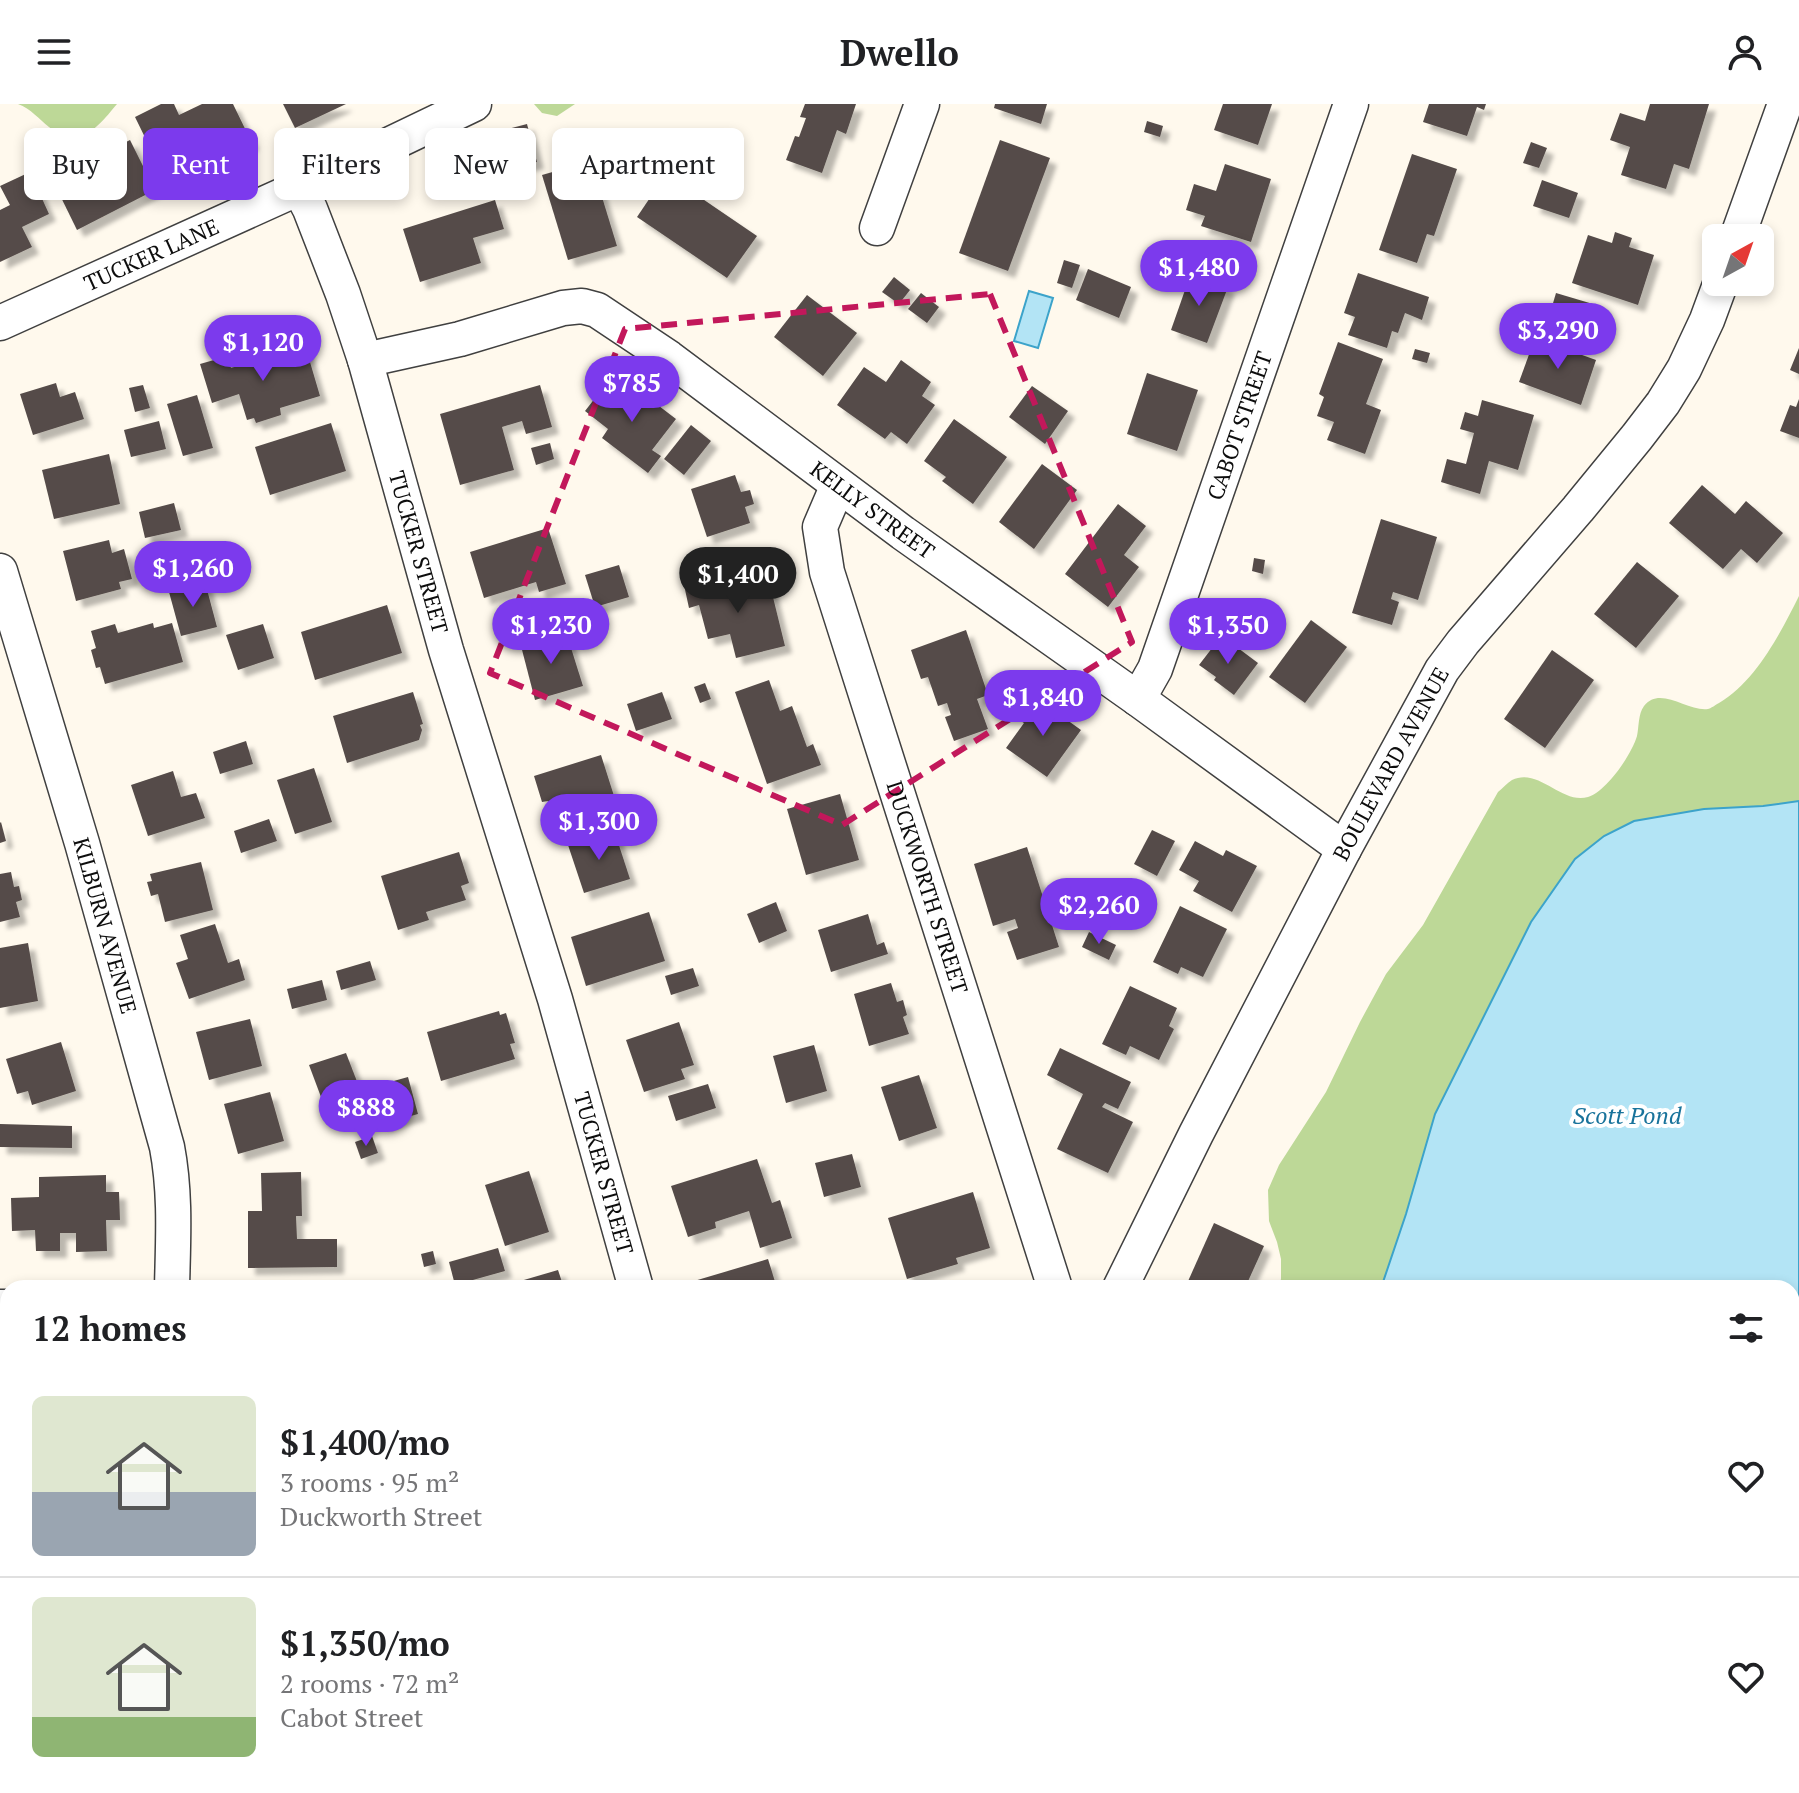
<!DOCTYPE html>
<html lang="en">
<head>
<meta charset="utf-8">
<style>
	body { margin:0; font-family:"PT Serif",serif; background:#f2f2f2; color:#202124; height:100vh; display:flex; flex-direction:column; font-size:30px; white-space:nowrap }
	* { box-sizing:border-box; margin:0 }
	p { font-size:26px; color:#757577 }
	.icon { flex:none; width:44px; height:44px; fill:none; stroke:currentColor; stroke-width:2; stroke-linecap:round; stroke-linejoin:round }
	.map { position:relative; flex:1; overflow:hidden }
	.sheet { position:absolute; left:0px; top:1176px; width:1800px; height:514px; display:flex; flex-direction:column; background:#fff; border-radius:24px 24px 0 0; box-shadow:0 4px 12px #0003 }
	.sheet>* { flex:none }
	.hud { position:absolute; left:24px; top:24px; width:800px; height:72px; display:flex; gap:16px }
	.needle { width:52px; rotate:40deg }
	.buttons { position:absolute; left:1702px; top:120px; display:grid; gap:16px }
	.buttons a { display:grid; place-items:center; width:72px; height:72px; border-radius:12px; background:#fff; box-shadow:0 4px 12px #0003; font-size:40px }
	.price { position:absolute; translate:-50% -68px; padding:0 18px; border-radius:28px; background:#7c3aed; color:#fff; font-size:26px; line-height:52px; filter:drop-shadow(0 2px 4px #0008) }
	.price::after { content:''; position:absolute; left:50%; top:48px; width:24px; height:18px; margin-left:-12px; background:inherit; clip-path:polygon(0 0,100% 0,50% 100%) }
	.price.current { background:#222; color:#fff }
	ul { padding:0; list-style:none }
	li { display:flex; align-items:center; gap:24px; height:200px; padding:0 32px }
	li+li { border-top:2px solid #e0e0e0 }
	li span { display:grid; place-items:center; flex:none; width:224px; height:160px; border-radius:12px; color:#555 }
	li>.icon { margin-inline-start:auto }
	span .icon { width:96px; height:96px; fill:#fffc; stroke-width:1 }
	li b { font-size:34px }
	h2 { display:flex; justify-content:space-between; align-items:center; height:96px; padding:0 32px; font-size:34px }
	.tag { padding:0 28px; border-radius:12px; background:#fff; box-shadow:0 4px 12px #0003; font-size:28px; line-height:72px }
	.tag.current { background:#7c3aed; color:#fff }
	header { display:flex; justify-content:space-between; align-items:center; height:104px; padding:0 32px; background:#fff; font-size:36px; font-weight:700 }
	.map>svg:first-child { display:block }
	.forest { fill:#bdd897 }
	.water { fill:#b3e4f5; stroke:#3ca3ca; stroke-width:2 }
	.building { fill:#554c49; filter:url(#shadow) }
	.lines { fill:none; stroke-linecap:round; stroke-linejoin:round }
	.minor-casing { stroke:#404040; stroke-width:37 }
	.minor { stroke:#fff; stroke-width:34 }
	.marked { fill:none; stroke:#c2185b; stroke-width:6; stroke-dasharray:16 10; stroke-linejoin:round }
	.labels { text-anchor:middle; stroke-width:8; stroke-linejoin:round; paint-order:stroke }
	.street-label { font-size:22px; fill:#0d0d0d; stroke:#fff }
	.water-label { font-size:24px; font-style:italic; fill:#19739b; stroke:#fff }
</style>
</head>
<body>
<header><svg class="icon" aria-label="menu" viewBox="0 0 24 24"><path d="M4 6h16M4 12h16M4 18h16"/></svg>Dwello<svg class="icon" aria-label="person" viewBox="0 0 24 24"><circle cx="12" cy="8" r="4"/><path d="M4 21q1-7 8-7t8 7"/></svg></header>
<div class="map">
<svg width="1799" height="1689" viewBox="0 0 1799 1689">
	<defs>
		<filter id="shadow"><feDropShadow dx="7" dy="7" stdDeviation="2" flood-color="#0004"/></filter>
	</defs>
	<rect width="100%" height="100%" fill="#fff9ed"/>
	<g class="forest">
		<path d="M18 0H117C106 13 86 40 65 34 60 32 54 27 49 23 39 15 31 5 18 0Z"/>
		<path d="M534 0H575L557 12 542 9Z"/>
		<path d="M1799 492V697L1763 702 1531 818 1435 1010 1406 1110 1381 1184H1278L1281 1175V1155L1277 1138 1269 1117 1268 1086 1279 1061 1326 988 1360 918 1386 870 1423 821 1498 688C1502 685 1507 679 1512 676 1539 663 1562 701 1588 693 1606 688 1632 650 1637 632 1639 623 1638 610 1644 602 1660 581 1688 608 1708 605 1710 605 1717 600 1719 599 1756 577 1780 530 1799 492Z"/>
		<path d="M1075 1682H1232L1231 1689H1071Z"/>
	</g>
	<g class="water">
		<path d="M1029 187 1053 194 1038 244 1014 237Z"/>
		<path d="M1799 697V1689H1231L1232 1682H1792V1184H1381L1406 1110 1435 1010 1531 818 1575 755 1604 732 1634 717 1704 705 1763 702Z"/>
	</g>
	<g class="building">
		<path d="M161 0H174L179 11 202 0H233L252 39 199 65 188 45 158 60 135 13Z"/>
		<path d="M283 0H346L295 24Z"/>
		<path d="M805 0H856L846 30 837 26 822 69 786 56 795 32 799 33 806 14 800 13Z"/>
		<path d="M995 0H1047L1041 20 994 4Z"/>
		<path d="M1223 0H1272L1258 41 1214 26Z"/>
		<path d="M1429 0H1486L1484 6 1477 3 1467 32 1423 18Z"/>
		<path d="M1650 0H1709L1689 65 1674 60 1666 85 1621 71 1630 43 1610 36 1620 9 1645 17Z"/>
		<path d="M1147 17 1163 22 1160 33 1144 28Z"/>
		<path d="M527 20 537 58 514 64 504 26Z"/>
		<path d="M130 36 155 86 77 126 52 75Z"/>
		<path d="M1000 36 1050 54 1008 167 959 149Z"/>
		<path d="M1531 38 1547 44 1539 64 1523 59Z"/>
		<path d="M1412 50 1457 65 1434 132 1427 130 1417 159 1379 146Z"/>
		<path d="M591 57 617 142 568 156 542 71Z"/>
		<path d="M1225 60 1271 75 1251 138 1201 122 1205 112 1186 106 1194 80 1216 87Z"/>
		<path d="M30 68 49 110 22 123 32 143 0 158V106L10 101 0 82Z"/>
		<path d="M666 70 757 132 727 174 637 113Z"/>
		<path d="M1542 76 1578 89 1569 114 1533 102Z"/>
		<path d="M495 96 504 125 473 134 481 159 420 178 403 125Z"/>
		<path d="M1615 128 1632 134 1629 143 1654 151 1638 201 1572 179 1588 131 1612 139Z"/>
		<path d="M1064 156 1080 161 1072 184 1057 179Z"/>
		<path d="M1088 165 1131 183 1119 214 1076 196Z"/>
		<path d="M1191 169 1228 183 1207 239 1171 226Z"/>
		<path d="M1358 169 1429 193 1422 216 1405 209 1398 229 1392 227 1387 244 1348 231 1355 213 1344 209Z"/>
		<path d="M894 173 910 186 899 200 882 188Z"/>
		<path d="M921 189 939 203 927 219 908 205Z"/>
		<path d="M1556 189 1603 203 1593 237 1546 223Z"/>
		<path d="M807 191 857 229 823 272 774 233Z"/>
		<path d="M1535 234 1596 256 1581 301 1519 278Z"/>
		<path d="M1338 238 1383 255 1366 300 1381 306 1365 350 1327 336 1334 318 1317 312 1324 293 1319 290Z"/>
		<path d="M305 241 320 292 280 304 281 311 256 319 254 314 247 316 239 290 212 299 200 260 228 252 231 264Z"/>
		<path d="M1799 244V270L1790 266Z"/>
		<path d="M1415 245 1430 249 1427 259 1412 255Z"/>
		<path d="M901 256 931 278 922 292 935 301 907 340 891 328 885 335 837 301 864 263 886 278Z"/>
		<path d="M1147 269 1198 286 1177 347 1127 330Z"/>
		<path d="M625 276 676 315 652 346 661 352 648 369 602 334 608 325 585 307 599 289 609 297Z"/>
		<path d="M56 279 60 293 75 288 84 315 33 331 20 290Z"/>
		<path d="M143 281 150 304 135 308 129 284Z"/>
		<path d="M540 281 552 323 526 330 522 317 502 323 514 366 460 381 440 310Z"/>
		<path d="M1032 282 1068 307 1045 340 1009 313Z"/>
		<path d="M197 291 213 344 183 352 167 300Z"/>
		<path d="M1799 295V334L1780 327 1790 301 1796 303Z"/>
		<path d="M1482 296 1534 311 1518 366 1489 357 1480 390 1441 378 1447 355 1466 360 1474 329 1460 325 1465 308 1478 312Z"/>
		<path d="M954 315 1007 353 973 400 942 377 946 373 924 357Z"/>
		<path d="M159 317 166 345 131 353 124 326Z"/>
		<path d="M331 319 346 367 270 391 255 343Z"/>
		<path d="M691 321 711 337 684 371 664 355Z"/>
		<path d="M550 339 554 355 536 361 531 344Z"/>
		<path d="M109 350 120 400 54 415 42 366Z"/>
		<path d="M1042 360 1077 386 1034 445 999 418Z"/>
		<path d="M735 371 741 388 750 386 754 400 745 403 750 419 707 433 691 385Z"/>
		<path d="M1702 381 1735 410 1746 397 1783 429 1757 459 1741 445 1723 465 1669 419Z"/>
		<path d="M174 399 181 426 145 434 139 408Z"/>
		<path d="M1118 400 1146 422 1124 451 1139 463 1108 503 1065 470Z"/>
		<path d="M1381 415 1437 433 1418 496 1393 488 1391 495 1399 498 1392 521 1352 509Z"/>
		<path d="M548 424 566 480 539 488 536 478 484 494 470 448Z"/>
		<path d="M109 436 112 449 124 445 132 475 119 478 121 485 76 497 63 447Z"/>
		<path d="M1254 454 1265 456 1263 470 1252 467Z"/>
		<path d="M1637 458 1679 492 1636 544 1594 510Z"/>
		<path d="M619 461 629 493 595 503 585 471Z"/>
		<path d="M727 471 732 491 770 481 785 542 736 554 730 530 708 535 699 501 689 504 684 481Z"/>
		<path d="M205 478 217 523 181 532 169 488Z"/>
		<path d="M387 501 402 549 315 576 301 528Z"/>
		<path d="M1311 516 1347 543 1305 599 1269 573Z"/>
		<path d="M153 519 154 524 172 519 183 558 105 580 100 563 96 564 91 546 96 544 91 527 115 520 118 529Z"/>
		<path d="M263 520 274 554 238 566 226 531Z"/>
		<path d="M966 526 988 591 977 595 988 625 954 637 945 613 951 611 947 599 938 602 928 573 921 575 911 546Z"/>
		<path d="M566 528 583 582 535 596 521 542Z"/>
		<path d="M1219 535 1235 548 1238 544 1258 559 1234 591 1214 576 1216 573 1199 561Z"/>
		<path d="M1552 546 1594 576 1545 644 1504 615Z"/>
		<path d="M769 576 780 607 792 602 807 643 813 640 821 661 767 680 735 588Z"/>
		<path d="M705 579 711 595 700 599 694 583Z"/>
		<path d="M413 588 423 620 420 621 422 626 419 636 347 659 333 612Z"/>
		<path d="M662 588 672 615 636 627 627 600Z"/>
		<path d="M1031 598 1038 603 1042 598 1081 626 1047 673 1006 644 1024 619 1019 616Z"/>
		<path d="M246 637 253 660 220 670 213 648Z"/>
		<path d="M601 651 615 695 553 714 548 697 542 698 534 672Z"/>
		<path d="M314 664 332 718 295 730 277 676Z"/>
		<path d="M173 667 181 693 196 689 205 714 148 732 131 681Z"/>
		<path d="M840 690 859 756 806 771 787 705Z"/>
		<path d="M269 715 277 737 241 749 234 727Z"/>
		<path d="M1 718 6 737 0 739V719Z"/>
		<path d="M614 726 630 775 584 789 568 741Z"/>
		<path d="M1152 726 1175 737 1157 772 1134 760Z"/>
		<path d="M1195 737 1223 752 1226 746 1257 762 1232 808 1193 787 1199 777 1179 766Z"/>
		<path d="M1027 743 1059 843 1017 856 1007 828 1018 824 1015 815 993 822 974 760Z"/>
		<path d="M459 748 469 779 461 782 466 796 426 808 429 816 398 826 381 772Z"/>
		<path d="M201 758 213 806 165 818 158 790 151 792 147 778 152 777 150 770Z"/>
		<path d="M11 768 14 783 19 782 22 796 16 798 20 813 0 818V770Z"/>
		<path d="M776 798 787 827 759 839 747 810Z"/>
		<path d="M1180 802 1227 825 1203 873 1181 863 1178 870 1153 858Z"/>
		<path d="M649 808 665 857 586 882 571 833Z"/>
		<path d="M868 810 877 841 884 838 888 850 831 868 818 826Z"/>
		<path d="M215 820 228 859 239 855 245 876 189 895 176 859 188 855 180 831Z"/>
		<path d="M1089 828 1116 841 1109 856 1082 843Z"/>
		<path d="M28 839 38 897 0 904V844Z"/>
		<path d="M370 857 376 876 341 886 336 867Z"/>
		<path d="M693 864 699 882 671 891 665 872Z"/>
		<path d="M322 876 327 896 292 905 287 885Z"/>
		<path d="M891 879 897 898 903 896 907 911 903 913 909 930 869 942 854 890Z"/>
		<path d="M1130 882 1177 904 1169 922 1174 925 1159 956 1130 942 1126 951 1102 940Z"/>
		<path d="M499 907 500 911 506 909 515 939 510 940 515 955 441 977 427 928Z"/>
		<path d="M250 915 262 962 209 976 196 928Z"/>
		<path d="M679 918 694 961 681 965 685 975 644 988 626 936Z"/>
		<path d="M61 938 76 987 32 1001 28 987 17 990 6 955Z"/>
		<path d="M814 941 827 987 786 999 773 952Z"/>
		<path d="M1060 944 1131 978 1118 1005 1105 999 1102 1003 1133 1018 1108 1069 1057 1045 1083 990 1047 971Z"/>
		<path d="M346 949 358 980 321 993 309 961Z"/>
		<path d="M919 971 937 1024 899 1037 881 983Z"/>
		<path d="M408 973 418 1010 383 1020 372 983Z"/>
		<path d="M708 980 716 1004 676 1017 668 992Z"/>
		<path d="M270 988 284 1037 238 1050 224 1000Z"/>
		<path d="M0 1020 72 1022V1044L0 1043Z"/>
		<path d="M372 1032 378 1049 361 1055 355 1038Z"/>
		<path d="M852 1050 861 1083 824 1093 815 1059Z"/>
		<path d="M757 1055 772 1099 780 1096 792 1134 760 1144 749 1107 715 1118 716 1124 688 1133 671 1082Z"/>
		<path d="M529 1067 549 1128 505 1142 485 1081Z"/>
		<path d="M301 1068 302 1112H296L297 1135H337V1163L248 1164V1107H262L261 1069Z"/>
		<path d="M106 1071V1088H119L120 1116H106L107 1147 76 1148V1129H60V1147H36L35 1126 12 1127 11 1094 39 1093V1073Z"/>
		<path d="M973 1088 990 1144 956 1154 958 1160 907 1175 888 1114Z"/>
		<path d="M1214 1119 1264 1142 1245 1184H1185Z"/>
		<path d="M498 1144 505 1167 455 1181 449 1158Z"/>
		<path d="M433 1147 436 1160 424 1163 421 1150Z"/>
		<path d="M768 1155 777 1184H685L684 1180Z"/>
		<path d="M558 1166 564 1184H519L517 1178Z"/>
		<path d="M506 1177 508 1184H485V1183Z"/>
		<rect x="302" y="1180" width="49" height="4"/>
		<path d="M2 1398H8V1435H3Z"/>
		<rect x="38" y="1682" width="59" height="7"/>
		<rect x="234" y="1682" width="53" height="7"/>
		<path d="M947 1682H969L971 1689H949Z"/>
	</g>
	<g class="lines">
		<defs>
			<g id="minor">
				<path id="s1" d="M299 84 310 105 343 190 365 256 446 546 555 895 636 1184"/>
				<path d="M877 124 922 0"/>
				<path d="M1737 134 1785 0"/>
				<path id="s2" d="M0 219 299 84 474 0"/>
				<path id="s3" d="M365 256 460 235 563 204 582 202 597 206 669 254 903 429 1138 595 1344 745"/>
				<path id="s4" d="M838 381 820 423 827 468 1055 1184"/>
				<path id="s5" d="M0 467 82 739 167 1043C176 1090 173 1137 172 1184"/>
				<path id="s6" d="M1138 595 1155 565 1351 0"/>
				<path id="s7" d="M1120 1184 1196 1030 1344 745 1442 566 1463 538 1578 405 1637 333 1663 299 1684 265 1707 216 1721 178"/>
				<path d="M0 1203H8"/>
				<path d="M779 1682 781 1689"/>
				<path d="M165 1689V1682"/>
				<path d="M847 1689 851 1682"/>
			</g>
		</defs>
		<use href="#minor" class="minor-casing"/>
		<use href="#minor" class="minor"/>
	</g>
	<path class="marked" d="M990 190 1132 538 842 721 490 569 625 225Z"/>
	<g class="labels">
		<g class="street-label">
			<text dy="8" stroke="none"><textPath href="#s2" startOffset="166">TUCKER LANE</textPath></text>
			<text dy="8" stroke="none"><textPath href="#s6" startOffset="292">CABOT STREET</textPath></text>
			<text dy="8" stroke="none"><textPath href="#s3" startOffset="580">KELLY STREET</textPath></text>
			<text dy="8" stroke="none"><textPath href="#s1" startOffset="384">TUCKER STREET</textPath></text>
			<text dy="8" stroke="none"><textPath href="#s7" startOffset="590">BOULEVARD AVENUE</textPath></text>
			<text dy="8" stroke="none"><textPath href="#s4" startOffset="422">DUCKWORTH STREET</textPath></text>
			<text dy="8" stroke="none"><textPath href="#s5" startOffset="370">KILBURN AVENUE</textPath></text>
			<text dy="8" stroke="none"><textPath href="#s1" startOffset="1032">TUCKER STREET</textPath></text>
		</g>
		<g class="water-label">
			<text x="1627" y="1020">Scott Pond</text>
		</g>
	</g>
</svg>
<div class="buttons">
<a><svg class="needle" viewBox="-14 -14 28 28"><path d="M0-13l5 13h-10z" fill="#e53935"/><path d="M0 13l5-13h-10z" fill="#757577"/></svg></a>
</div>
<b class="price" style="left:1199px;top:204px">$1,480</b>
<b class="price" style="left:1558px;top:267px">$3,290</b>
<b class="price" style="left:263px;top:279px">$1,120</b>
<b class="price" style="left:632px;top:320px">$785</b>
<b class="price" style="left:193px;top:505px">$1,260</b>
<b class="price current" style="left:738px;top:511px">$1,400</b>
<b class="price" style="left:551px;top:562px">$1,230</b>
<b class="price" style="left:1228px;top:562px">$1,350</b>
<b class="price" style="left:1043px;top:634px">$1,840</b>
<b class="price" style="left:599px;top:758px">$1,300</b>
<b class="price" style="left:1099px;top:842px">$2,260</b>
<b class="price" style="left:366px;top:1044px">$888</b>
<div class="hud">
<a class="tag">Buy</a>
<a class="tag current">Rent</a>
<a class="tag">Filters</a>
<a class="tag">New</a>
<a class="tag">Apartment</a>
</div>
<section class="sheet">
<h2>12 homes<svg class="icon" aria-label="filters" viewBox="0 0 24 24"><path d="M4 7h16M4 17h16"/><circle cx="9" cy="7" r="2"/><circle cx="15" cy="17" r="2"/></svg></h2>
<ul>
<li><span style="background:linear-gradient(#dfe7d0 60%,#9aa5b1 0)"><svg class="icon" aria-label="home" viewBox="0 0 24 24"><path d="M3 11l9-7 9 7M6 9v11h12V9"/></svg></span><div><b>$1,400/mo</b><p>3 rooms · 95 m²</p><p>Duckworth Street</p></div><svg class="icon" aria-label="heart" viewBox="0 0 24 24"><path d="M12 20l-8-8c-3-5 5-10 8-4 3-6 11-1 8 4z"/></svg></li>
<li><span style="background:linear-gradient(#dfe7d0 75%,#8fb573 0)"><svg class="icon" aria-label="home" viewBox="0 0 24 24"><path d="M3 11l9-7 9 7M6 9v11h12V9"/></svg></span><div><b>$1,350/mo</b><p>2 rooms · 72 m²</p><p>Cabot Street</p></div><svg class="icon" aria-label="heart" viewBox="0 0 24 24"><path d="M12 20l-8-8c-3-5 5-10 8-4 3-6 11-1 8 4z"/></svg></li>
</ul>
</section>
</div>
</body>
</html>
